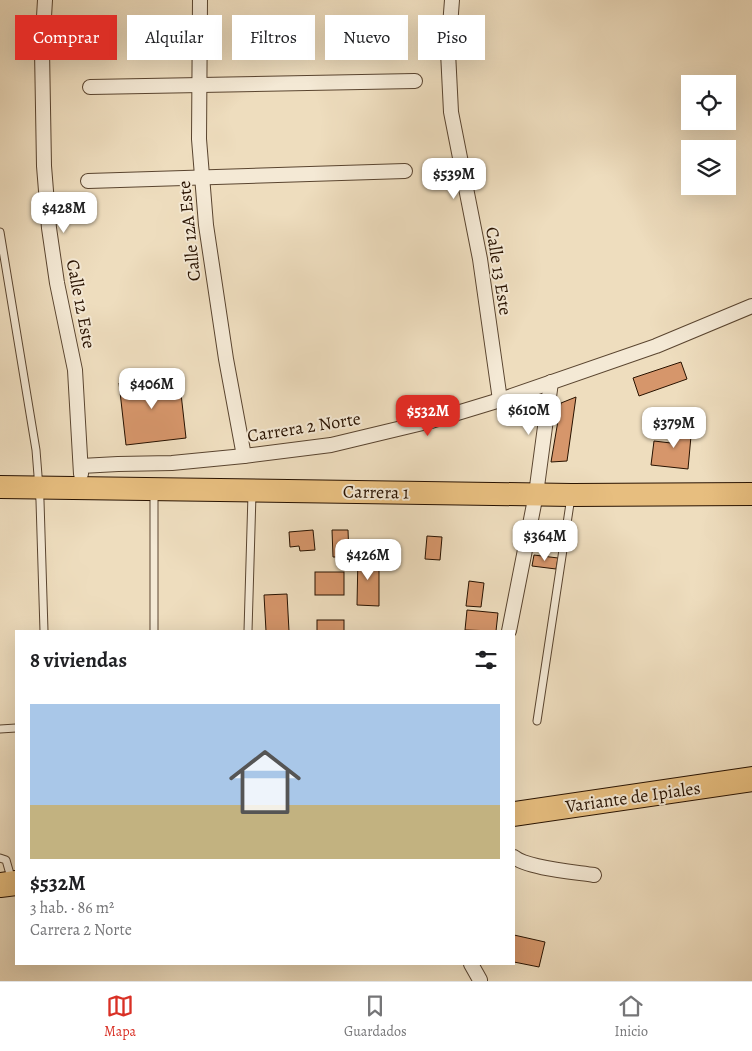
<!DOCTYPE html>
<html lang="es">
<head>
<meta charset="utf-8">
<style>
	body { margin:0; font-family:Alegreya,serif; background:#f2f2f2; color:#202124; height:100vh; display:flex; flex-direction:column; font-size:19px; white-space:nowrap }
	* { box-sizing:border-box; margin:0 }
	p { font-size:16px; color:#757577 }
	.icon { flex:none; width:28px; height:28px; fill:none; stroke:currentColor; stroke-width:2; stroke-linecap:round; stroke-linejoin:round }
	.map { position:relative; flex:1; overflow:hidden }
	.side { position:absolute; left:15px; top:630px; width:500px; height:335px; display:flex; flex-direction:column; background:#fff; border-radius:0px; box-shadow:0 5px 20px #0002 }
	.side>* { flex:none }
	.top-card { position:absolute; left:15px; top:15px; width:500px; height:45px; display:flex; gap:10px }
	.controls { position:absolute; left:681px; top:75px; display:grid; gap:10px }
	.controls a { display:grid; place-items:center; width:55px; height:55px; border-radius:0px; background:#fff; box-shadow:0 5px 20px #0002; font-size:25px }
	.price { position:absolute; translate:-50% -42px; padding:0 11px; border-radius:10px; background:#fff; color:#222; font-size:16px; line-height:32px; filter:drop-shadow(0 1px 2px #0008) }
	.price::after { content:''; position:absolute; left:50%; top:30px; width:15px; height:11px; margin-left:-8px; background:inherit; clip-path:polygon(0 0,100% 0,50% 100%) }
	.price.selected { background:#d93025; color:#fff }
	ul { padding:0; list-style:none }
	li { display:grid; align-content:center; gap:10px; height:265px; padding:0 15px }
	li+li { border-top:1px solid #e0e0e0 }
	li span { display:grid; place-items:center; height:155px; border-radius:0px; color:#555 }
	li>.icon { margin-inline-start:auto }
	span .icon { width:90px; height:90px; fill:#fffc; stroke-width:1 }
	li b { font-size:21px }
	h2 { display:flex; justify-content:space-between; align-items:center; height:60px; padding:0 15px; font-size:21px }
	.chip { padding:0 18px; border-radius:0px; background:#fff; box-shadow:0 5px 20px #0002; font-size:18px; line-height:45px }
	.chip.selected { background:#d93025; color:#fff }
	.menu { display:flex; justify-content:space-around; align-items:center; height:70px; border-top:1px solid #e0e0e0; background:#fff; font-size:14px; color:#757577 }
	.menu a { display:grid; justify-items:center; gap:2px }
	.menu .selected { color:#d93025 }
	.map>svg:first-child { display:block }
	.building { fill:#d6966b; stroke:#281200 }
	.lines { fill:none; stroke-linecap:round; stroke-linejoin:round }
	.service-casing { stroke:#5a4530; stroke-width:9 }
	.minor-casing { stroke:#5a4530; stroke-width:16 }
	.primary-casing { stroke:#281200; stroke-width:24 }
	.trunk-casing { stroke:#281200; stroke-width:26 }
	.service { stroke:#f4e9d5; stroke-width:7 }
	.minor { stroke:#f4e9d5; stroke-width:14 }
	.primary { stroke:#e7be7f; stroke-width:22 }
	.trunk { stroke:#e7be7f; stroke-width:24 }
	.labels { text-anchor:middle; stroke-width:4; stroke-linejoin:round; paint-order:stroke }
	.street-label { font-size:18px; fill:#281200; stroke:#f4e9d5 }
</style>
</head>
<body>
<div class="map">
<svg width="752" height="981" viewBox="0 0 752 981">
	<rect width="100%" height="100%" fill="#eeddbe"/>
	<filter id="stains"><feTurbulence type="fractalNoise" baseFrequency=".004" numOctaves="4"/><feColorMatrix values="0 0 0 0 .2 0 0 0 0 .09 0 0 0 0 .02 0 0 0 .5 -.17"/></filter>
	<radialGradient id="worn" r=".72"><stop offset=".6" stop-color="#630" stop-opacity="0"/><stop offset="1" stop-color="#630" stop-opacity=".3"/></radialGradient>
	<g class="building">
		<path d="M681 362 687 379 639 396 633 378Z"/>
		<path d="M179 376 186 438 126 445 119 383Z"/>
		<path d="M576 397 567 461 551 462 561 403Z"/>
		<path d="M673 423 692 425 688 469 651 465 654 441 671 443Z"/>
		<path d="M313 530 315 550 300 551 299 546 290 547 289 532Z"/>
		<path d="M332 530H348L349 557H333Z"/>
		<path d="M427 536 442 537 440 560 425 559Z"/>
		<path d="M534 555 558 558 556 569 532 566Z"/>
		<path d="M358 556H379V606L357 605Z"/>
		<rect x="315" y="572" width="29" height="23"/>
		<path d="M469 581 484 583 481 607 466 606Z"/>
		<path d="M287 594 289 631H266L264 595Z"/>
		<path d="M467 610 498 613 496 631 465 630Z"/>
		<rect x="317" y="620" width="27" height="11"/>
		<path d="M514 935 545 942 539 967 514 962Z"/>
	</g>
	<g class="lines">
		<defs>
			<g id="service">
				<path d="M0 232 36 450 40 501 44 631"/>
				<path d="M154 492V631"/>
				<path d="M248 631 252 494"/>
				<path d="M537 721 571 497"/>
				<path d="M0 729 16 728"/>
				<path d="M0 858 6 860 12 881"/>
			</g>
			<g id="minor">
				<path d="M45 0 42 50 44 166 49 228 57 283 75 370 81 474"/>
				<path d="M200 0 199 139 206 225 226 359 244 456"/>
				<path d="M452 0 448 52 451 112 480 259 500 400"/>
				<path d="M90 87 415 81"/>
				<path d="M88 181 405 171"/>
				<path d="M81 466 118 464 172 463 244 456 331 445 431 421 500 400 656 346 752 306"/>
				<path d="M509 631 536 494 551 382"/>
				<path d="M514 857C527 868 575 872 594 875"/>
				<path d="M471 964 480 980"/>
			</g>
			<path id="primary" d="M0 487 572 495 752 494"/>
			<g id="trunk">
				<path d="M514 814 752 779"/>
				<path d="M0 885 16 883"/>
			</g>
		</defs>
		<use href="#service" class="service-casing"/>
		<use href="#minor" class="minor-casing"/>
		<use href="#primary" class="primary-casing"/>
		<use href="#trunk" class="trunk-casing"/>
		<use href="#service" class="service"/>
		<use href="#minor" class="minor"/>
		<use href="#primary" class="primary"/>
		<use href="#trunk" class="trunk"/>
	</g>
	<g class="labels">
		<g class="street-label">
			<text transform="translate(189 231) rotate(-96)" y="6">Calle 12A Este</text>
			<text transform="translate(499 271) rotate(81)" y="6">Calle 13 Este</text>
			<text transform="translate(81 304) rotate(79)" y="6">Calle 12 Este</text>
			<text transform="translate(304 427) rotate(-9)" y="6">Carrera 2 Norte</text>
			<text transform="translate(376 492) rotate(1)" y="6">Carrera 1</text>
			<text transform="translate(633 797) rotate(-8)" y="6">Variante de Ipiales</text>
		</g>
	</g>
	<rect width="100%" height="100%" filter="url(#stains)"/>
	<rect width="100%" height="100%" fill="url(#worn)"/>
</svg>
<div class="controls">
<a><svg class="icon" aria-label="locate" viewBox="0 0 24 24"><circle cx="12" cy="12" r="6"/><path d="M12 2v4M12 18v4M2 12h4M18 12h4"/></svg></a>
<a><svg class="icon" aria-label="layers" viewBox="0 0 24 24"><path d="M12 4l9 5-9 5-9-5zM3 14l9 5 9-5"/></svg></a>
</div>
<b class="price" style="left:454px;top:200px">$539M</b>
<b class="price" style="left:64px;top:234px">$428M</b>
<b class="price" style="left:152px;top:410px">$406M</b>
<b class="price" style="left:529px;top:436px">$610M</b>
<b class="price selected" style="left:428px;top:437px">$532M</b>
<b class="price" style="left:674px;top:449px">$379M</b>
<b class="price" style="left:545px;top:562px">$364M</b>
<b class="price" style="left:368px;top:581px">$426M</b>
<div class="top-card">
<a class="chip selected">Comprar</a>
<a class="chip">Alquilar</a>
<a class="chip">Filtros</a>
<a class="chip">Nuevo</a>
<a class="chip">Piso</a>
</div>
<section class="side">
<h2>8 viviendas<svg class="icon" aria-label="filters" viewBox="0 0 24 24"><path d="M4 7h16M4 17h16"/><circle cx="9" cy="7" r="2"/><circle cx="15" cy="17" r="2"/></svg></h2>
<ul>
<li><span style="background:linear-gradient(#a9c7e8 65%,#c2b280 0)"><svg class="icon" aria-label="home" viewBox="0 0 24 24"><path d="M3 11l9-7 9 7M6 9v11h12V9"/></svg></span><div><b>$532M</b><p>3 hab. · 86 m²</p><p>Carrera 2 Norte</p></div></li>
</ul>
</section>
</div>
<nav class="menu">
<a class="selected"><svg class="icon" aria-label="map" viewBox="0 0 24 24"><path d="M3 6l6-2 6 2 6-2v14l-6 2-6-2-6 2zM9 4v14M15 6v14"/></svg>Mapa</a>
<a><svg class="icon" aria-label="saved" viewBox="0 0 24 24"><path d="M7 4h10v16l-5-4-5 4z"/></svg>Guardados</a>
<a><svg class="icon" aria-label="home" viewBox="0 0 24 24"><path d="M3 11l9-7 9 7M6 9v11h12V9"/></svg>Inicio</a>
</nav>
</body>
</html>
